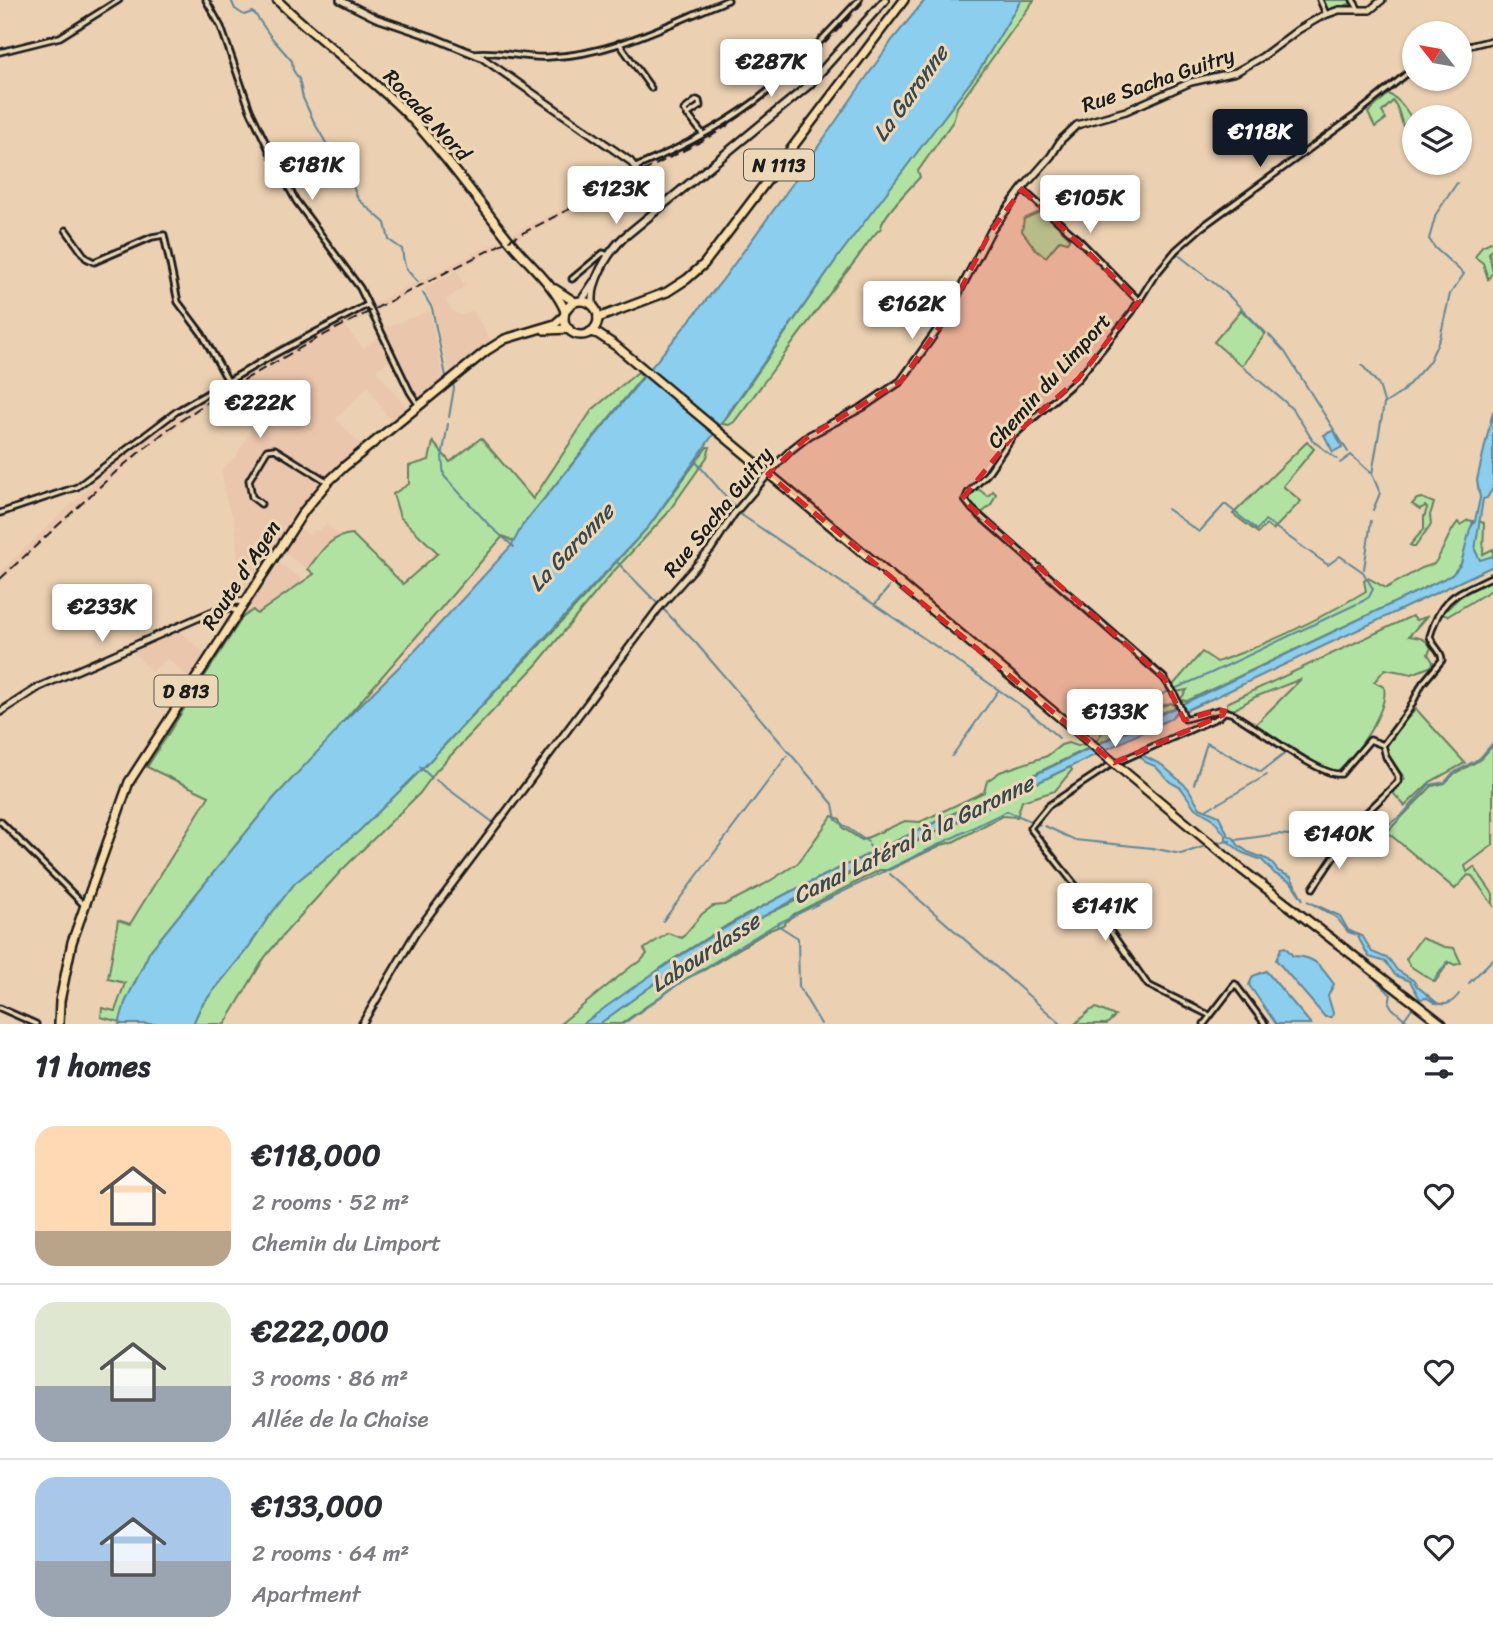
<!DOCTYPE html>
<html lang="en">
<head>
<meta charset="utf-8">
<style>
	body { margin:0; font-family:Sriracha,sans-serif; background:#f7f7f7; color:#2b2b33; height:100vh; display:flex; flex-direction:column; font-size:26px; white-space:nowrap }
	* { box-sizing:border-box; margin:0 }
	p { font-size:23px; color:#7c7c81 }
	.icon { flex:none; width:38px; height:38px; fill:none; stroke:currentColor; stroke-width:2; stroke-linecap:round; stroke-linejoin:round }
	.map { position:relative; height:1024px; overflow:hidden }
	.details { display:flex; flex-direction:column; background:#fff; flex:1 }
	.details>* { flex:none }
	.needle { width:46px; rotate:301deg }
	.tools { position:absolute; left:1402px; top:21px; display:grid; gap:14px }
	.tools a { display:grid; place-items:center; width:70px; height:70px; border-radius:50%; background:#fff; box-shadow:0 2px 5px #0004; font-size:35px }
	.price { position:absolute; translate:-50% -60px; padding:0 16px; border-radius:7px; background:#fff; color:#222; font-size:23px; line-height:46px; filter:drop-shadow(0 2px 4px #0008) }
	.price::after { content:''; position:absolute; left:50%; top:42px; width:21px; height:16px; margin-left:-10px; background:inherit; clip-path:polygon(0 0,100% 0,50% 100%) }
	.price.on { background:#111827; color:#fff }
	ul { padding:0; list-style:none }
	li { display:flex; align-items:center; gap:21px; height:175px; padding:0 35px }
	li+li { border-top:2px solid #e1e1e2 }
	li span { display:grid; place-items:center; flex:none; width:196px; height:140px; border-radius:21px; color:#555 }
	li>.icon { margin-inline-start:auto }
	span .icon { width:84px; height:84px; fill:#fffc; stroke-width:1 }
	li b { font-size:30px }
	h2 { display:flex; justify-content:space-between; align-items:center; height:84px; padding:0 35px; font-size:30px }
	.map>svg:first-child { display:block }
	.built { fill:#eac6ac }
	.green { fill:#b1e2a2; stroke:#667f5f; stroke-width:2 }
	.water { fill:#8bceed; stroke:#5f8799; stroke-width:2 }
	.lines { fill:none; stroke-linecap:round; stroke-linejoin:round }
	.stream { stroke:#5f8799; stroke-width:2 }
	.minor-casing { stroke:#1c1c1c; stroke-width:9 }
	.tertiary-casing { stroke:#1c1c1c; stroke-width:10 }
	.secondary-casing { stroke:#1c1c1c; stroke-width:11 }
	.primary-casing { stroke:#1c1c1c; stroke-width:12 }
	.minor { stroke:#ecd8b6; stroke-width:3.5 }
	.tertiary { stroke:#ecd8b6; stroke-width:5 }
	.secondary { stroke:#ecd8b6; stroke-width:6 }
	.primary { stroke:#f9deab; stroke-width:7 }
	.rail { stroke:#1c1c1c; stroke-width:2; stroke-dasharray:10 5; stroke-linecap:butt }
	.tertiary-bridge-casing { stroke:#1c1c1c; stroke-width:10; stroke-linecap:butt }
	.primary-bridge-casing { stroke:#1c1c1c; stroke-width:12; stroke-linecap:butt }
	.tertiary-bridge { stroke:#ecd8b6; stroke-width:5 }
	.primary-bridge { stroke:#f9deab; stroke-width:7 }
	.marked { fill:#d62828; fill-opacity:0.2; stroke:#d62828; stroke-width:5; stroke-dasharray:14 9; stroke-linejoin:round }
	.labels { text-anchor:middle; stroke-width:6; stroke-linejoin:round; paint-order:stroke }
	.shield { fill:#ecd8b6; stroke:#5a544a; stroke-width:2 }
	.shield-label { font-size:19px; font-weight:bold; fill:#1c1c1c }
	.street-label { font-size:21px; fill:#1c1c1c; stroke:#ecd8b6 }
	.water-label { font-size:23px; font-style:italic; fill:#384850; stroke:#ecd8b6 }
</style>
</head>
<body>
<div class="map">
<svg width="1493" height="1024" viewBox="0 0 1493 1024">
	<rect width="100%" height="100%" fill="#ebd0b1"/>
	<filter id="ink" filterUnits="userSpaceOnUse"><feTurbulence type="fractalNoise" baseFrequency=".0143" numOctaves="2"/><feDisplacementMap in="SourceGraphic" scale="14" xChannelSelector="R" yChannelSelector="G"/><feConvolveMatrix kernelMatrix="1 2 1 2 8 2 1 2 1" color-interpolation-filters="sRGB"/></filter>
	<g filter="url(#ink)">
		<g class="built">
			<path d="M861 0H867L809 64 766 101 720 133 643 174 639 170 709 134 752 106 810 55Z"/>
			<path d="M636 172 640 176 373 312 370 306Z"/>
			<path d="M457 271 465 286 446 300 451 310 461 316 473 310 490 339 451 372 444 354 434 308 424 288Z"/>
			<path d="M368 309 370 314 345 327 363 348 380 336 382 329 430 311 443 379 411 406 392 358 376 370 407 409 391 422 368 386 336 419 362 446 321 481 303 504 311 511 299 528 310 536 315 529 318 531 326 524 339 535 326 545 308 569 287 554 277 562 304 581 257 615 245 593 238 561 235 522 225 496 222 469 236 456 251 431 254 432 261 423 238 407 229 391 150 446 75 510 0 582V573L81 495 139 445 170 423 253 369Z"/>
			<path d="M178 629 205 654 189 679 168 658 152 672 134 653 137 647Z"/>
		</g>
		<g class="green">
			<path d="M1021 0H1034L957 107 953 121 918 171 920 177C911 187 881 217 881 228 869 238 862 253 852 265 811 316 774 370 734 422L729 425 722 424 840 254 978 72Z"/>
			<path d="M1322 0H1351L1352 3 1327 12Z"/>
			<path d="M1388 94C1399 98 1414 117 1414 129L1408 134C1399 124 1402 111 1393 101L1382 112 1386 119 1375 127 1368 113Z"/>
			<path d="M1042 211 1070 238 1067 242 1060 240 1046 257 1036 250 1022 231 1024 219Z"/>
			<path d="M1493 241V247L1489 253 1493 272 1488 279 1483 263 1475 257 1482 246Z"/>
			<path d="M1241 310 1265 334 1242 366 1214 342Z"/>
			<path d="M638 372 643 376 522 526 514 542 503 536 341 724 337 732 274 798 150 951 125 1003 120 1022 101 1017 102 1008 115 1011 125 983 108 979 118 920 130 924 209 796 147 767 242 618 253 610 257 614 314 574 308 569C321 552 329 536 352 534L403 584 438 553 400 517 393 494 409 484V466L429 460 433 442 450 462 481 438 533 499 592 410Z"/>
			<path d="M1307 442 1314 449 1283 486 1301 501 1273 530 1266 525 1258 533 1233 514Z"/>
			<path d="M707 447H710L707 457 666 515 612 573 538 663 436 771 420 793 342 870 284 934 265 957 225 1024H193L201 1006 248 948 267 919 295 883 358 832 422 769 568 615 649 526Z"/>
			<path d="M978 489 988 496 993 491 996 494 991 505 982 513C975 511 968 504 968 497Z"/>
			<path d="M1422 498 1434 503 1430 515 1431 524 1415 547 1410 545 1424 529V517L1427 508 1425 506 1420 509 1412 504 1417 499Z"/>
			<path d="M1468 520 1473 521 1461 564 1452 575 1187 701 1180 700 1187 690 1176 692 1173 685 1202 652 1217 662C1268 644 1320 619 1366 591L1364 581 1368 578 1386 588 1422 568 1434 564C1444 551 1447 534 1458 522L1460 525Z"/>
			<path d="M1478 521 1484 523 1483 554 1493 549V556L1481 561 1477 559 1475 550Z"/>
			<path d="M1493 579V589L1448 616 1444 615 1443 613 1464 593Z"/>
			<path d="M1412 616 1416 620 1426 617 1409 636C1420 638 1425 637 1431 648L1428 654 1433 662 1432 666 1412 674 1385 669 1374 682 1384 687C1389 711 1354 758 1336 772 1311 769 1277 738 1256 724L1301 679 1255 697 1235 709 1232 710 1227 707V703Z"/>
			<path d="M1171 703 1177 708 1161 713 788 893 729 924 675 958 583 1024H560L633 965 640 962 647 954 644 949 668 933 682 938 702 914 713 906 724 905 765 884 798 863 832 816 840 819 843 828 862 840 905 821 920 822 984 792 987 781 1000 772 1047 756 1061 745 1068 743 1078 746 1097 740 1106 726Z"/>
			<path d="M1416 709 1465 763 1430 782 1405 806 1393 793 1405 779 1386 752C1386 736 1406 721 1416 709Z"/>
			<path d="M1493 745V845L1465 866 1467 872 1474 867 1493 894V905L1472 876 1468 875 1455 889 1387 832 1432 786 1445 783 1455 773 1480 760Z"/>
			<path d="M1070 767 1072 770 1055 791 1022 801 1017 817 1002 816 953 842 941 845 889 870H880L794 914 783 925 770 930 704 970 685 979 621 1024H599L658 981 762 917Z"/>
			<path d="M1421 938 1445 947 1454 948 1461 963 1455 965 1449 962 1435 982 1410 966 1406 959Z"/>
			<path d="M1096 1008 1115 1016 1107 1024H1075L1089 1011Z"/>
		</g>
		<g class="water">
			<path d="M925 0H1021L978 72 840 254 649 526 422 769 358 832 295 883 267 919 248 948 201 1006 193 1024H119L125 1003 150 951 274 798 336 732 341 724 413 653 512 545 522 526 721 282 783 197 893 39Z"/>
			<path d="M1493 411V488L1487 498 1483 499 1475 550 1480 560 1493 556V566L1218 696 1187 710 1178 711 1170 719 805 894 762 917 658 981 599 1024H583C648 975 715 931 788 893L1452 575 1461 564 1470 529 1475 521 1480 498 1477 480Z"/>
			<path d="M1334 430 1342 447 1333 452 1324 435Z"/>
			<path d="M1142 755 1162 765 1188 788 1200 808 1219 816 1228 835 1235 839 1238 845 1248 852 1269 860 1278 871 1291 877 1303 900 1291 882 1275 874 1262 860 1243 853 1226 840V836L1212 818 1195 808 1181 788 1170 782 1155 766 1145 762 1140 756Z"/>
			<path d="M1307 901 1340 916 1348 930 1363 937 1372 952 1389 959 1397 970 1413 980 1417 986 1436 1002 1435 1003 1427 998 1420 999 1410 981 1395 975 1386 962 1369 957 1357 935 1348 932 1337 918Z"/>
			<path d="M1285 947 1293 956C1317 957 1320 966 1334 984L1328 996 1333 1013 1332 1017H1325L1276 960 1281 948Z"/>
			<path d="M1266 971 1311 1024H1276L1249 985 1253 976Z"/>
		</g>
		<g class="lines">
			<g class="stream">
				<path d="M231 0 235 9 244 15 252 12 255 14 271 37 292 61 293 70 299 79 303 98 315 124 329 148 343 162 358 199 385 223 389 240 402 249C405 269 403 266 418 282"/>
				<path d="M1176 253 1224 291 1266 333"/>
				<path d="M423 293 432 308 446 376"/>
				<path d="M1269 335 1285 352 1348 452"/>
				<path d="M1362 365 1379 385 1384 402"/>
				<path d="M1244 368 1284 401 1295 412 1313 441 1337 459"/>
				<path d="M449 417 454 388 453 384"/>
				<path d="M448 424 442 457 444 476 490 526 514 547"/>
				<path d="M696 462 734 506"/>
				<path d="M1340 463 1351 455 1371 473"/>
				<path d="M1167 509 1199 532 1225 504 1257 530 1265 520 1328 565 1340 556 1363 572 1373 589 1369 597 1363 601 1209 674 1174 689"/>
				<path d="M1373 510 1380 493 1372 474 1384 404 1401 393 1429 362 1440 338 1450 294 1464 274 1435 248 1429 239 1436 214 1457 183"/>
				<path d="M740 514 937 647 1026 709 1059 738"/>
				<path d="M617 562 658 604"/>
				<path d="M1364 569 1371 521"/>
				<path d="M875 604 889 587"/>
				<path d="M663 609 696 643 816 784"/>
				<path d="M1095 721 1170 691"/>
				<path d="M952 756 998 691"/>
				<path d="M420 767 432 778"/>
				<path d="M436 780 494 823"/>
				<path d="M1194 784 1207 743 1261 772 1287 752"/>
				<path d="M818 786 833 804 836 820 868 842"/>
				<path d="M1217 804 1267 775"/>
				<path d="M1206 810 1214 805"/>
				<path d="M1045 826 1075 840 1152 848 1181 854 1209 845"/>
				<path d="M1235 840 1278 834 1331 839 1382 829 1402 815 1429 785 1445 782 1453 773 1480 758 1493 743"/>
				<path d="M1215 843 1230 841"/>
				<path d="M869 845 874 853"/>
				<path d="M890 874 1061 1024"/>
				<path d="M663 921 787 756"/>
				<path d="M777 924 1007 811 1040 825"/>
				<path d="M1371 975 1391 995 1389 1003 1392 1008 1410 1024"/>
				<path d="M1434 980 1448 961"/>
				<path d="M1469 983 1493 959"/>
				<path d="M1434 1002C1446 1007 1452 1003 1459 994"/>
				<path d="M623 1024 680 983 776 924 798 938 799 987 821 1024"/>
				<path d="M1401 1024 1414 1005"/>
			</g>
			<defs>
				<g id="minor">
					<path d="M206 0 221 27 250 110 272 156 296 201 360 288 410 392 418 404"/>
					<path d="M1320 0 1326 14"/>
					<path d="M1353 0 1359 10"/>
					<path d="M619 43 651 88"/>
					<path d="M1460 48 1493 40"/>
					<path d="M0 52 60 37 119 0"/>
					<path d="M474 53C499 50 524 59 549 57 613 55 670 23 728 0"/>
					<path d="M687 115 700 106 699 101 697 100 684 110 702 133"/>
					<path d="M636 167C681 148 729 123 767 92 800 64 829 32 859 0"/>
					<path d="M1022 189 1080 241 1139 301"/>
					<path d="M66 230 86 258 94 262 152 237 164 235 178 302 202 334 228 381"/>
					<path d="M572 279 603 253 608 255"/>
					<path d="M261 504 252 497 249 480 267 450 275 449 328 482"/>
					<path d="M0 513 77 487 177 411 273 355 367 305"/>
					<path d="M1383 745 1370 740 1341 774C1320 777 1254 725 1231 713L1218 710 1185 719 1174 693 1164 678 972 509 965 500 968 493 987 474 1013 436 1078 379 1132 312 1153 278 1176 250 1202 227 1353 117 1414 68"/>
					<path d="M0 821 85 906"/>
					<path d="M1313 888 1358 821 1398 782V776L1386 757 1383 745 1409 710 1422 684 1442 660C1442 650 1432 646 1430 636 1442 594 1458 594 1493 576"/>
					<path d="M0 1008 36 1024"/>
					<path d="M1209 1015 1148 985 1101 918 1030 828 1048 806 1107 767 1219 717 1225 711"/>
					<path d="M1204 1024 1235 984 1265 1024"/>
				</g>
				<g id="tertiary">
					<path d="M340 0 376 18 432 37 481 57 630 161 663 205"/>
					<path d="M776 465 792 449 810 435 863 407 901 381 945 319 991 231 1022 189 1051 156 1061 140 1077 125 1126 111 1191 82 1236 72 1262 57 1298 30 1322 16 1339 10H1370L1382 0"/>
					<path d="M237 611 229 608 230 604 237 601 244 602"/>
					<path d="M0 712 39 687 230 604"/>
					<path d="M362 1024 415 934 429 915 658 609 711 549 733 515 762 481"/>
				</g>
				<g id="secondary">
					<path d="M581 301 594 282"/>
					<path d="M593 305C589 283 608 253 623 238L809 85 885 0"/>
				</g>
				<g id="primary">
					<path d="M277 0C319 41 368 74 409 116 446 155 476 199 509 240 527 263 554 284 565 311"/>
					<path d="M555 289 575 302"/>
					<circle cx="581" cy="318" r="17"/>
					<path d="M598 318 667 292 687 279 704 264 904 0"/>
					<path d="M545 330 569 329"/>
					<path d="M590 332 598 334 616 346 1074 729"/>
					<path d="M1120 768 1241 869 1442 1024"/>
					<path d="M59 1024 60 1001 72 942 129 782 304 511 328 482 345 466 486 351 505 339 555 324 564 316"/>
				</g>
			</defs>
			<use href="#minor" class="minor-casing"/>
			<use href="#tertiary" class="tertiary-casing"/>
			<use href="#secondary" class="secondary-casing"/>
			<use href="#primary" class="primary-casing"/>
			<use href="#minor" class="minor"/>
			<use href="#tertiary" class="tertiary"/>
			<use href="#secondary" class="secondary"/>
			<use href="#primary" class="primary"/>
			<path class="rail" d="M0 579 120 468 167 430 221 393 316 339 708 138C772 98 815 56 865 0"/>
			<defs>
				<path id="tertiary-bridge" d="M762 481 776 465"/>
				<path id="primary-bridge" d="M1074 729 1120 768"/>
			</defs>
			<use href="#tertiary-bridge" class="tertiary-bridge-casing"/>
			<use href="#primary-bridge" class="primary-bridge-casing"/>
			<use href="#tertiary-bridge" class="tertiary-bridge"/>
			<use href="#primary-bridge" class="primary-bridge"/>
		</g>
	</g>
	<path class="marked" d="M1022 189 1139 301 1078 379 1013 436 962 499 1164 678 1184 720 1218 710 1225 711 1223 715 1114 763 768 474 805 439 901 381 945 319 991 231Z"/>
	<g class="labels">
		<g class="shield">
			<rect x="744" y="149.5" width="70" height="31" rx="5"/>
			<rect x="154.5" y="675.5" width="63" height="31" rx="5"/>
		</g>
		<g class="shield-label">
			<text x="779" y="172">N 1113</text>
			<text x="186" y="698">D 813</text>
		</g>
		<g class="street-label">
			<text transform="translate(1158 80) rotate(-19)" y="7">Rue Sacha Guitry</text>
			<text transform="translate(427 115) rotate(47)" y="7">Rocade Nord</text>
			<text transform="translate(1049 381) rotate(-48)" y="7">Chemin du Limport</text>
			<text transform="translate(718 512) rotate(-51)" y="7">Rue Sacha Guitry</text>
			<text transform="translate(241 575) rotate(-57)" y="7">Route d'Agen</text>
		</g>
		<g class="water-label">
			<text transform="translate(910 93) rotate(-54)" y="8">La Garonne</text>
			<text transform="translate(571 547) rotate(-46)" y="8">La Garonne</text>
			<text transform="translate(913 839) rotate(-26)" y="8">Canal Latéral à la Garonne</text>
			<text transform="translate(705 952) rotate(-33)" y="8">Labourdasse</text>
		</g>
	</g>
</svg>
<div class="tools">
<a><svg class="needle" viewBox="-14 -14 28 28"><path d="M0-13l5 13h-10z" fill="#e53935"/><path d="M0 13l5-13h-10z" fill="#7c7c81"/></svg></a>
<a><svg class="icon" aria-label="layers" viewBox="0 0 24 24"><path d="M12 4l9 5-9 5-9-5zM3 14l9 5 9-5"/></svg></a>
</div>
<b class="price" style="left:771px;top:99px">€287K</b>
<b class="price on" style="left:1260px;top:169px">€118K</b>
<b class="price" style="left:312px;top:202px">€181K</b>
<b class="price" style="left:616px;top:226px">€123K</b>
<b class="price" style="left:1090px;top:235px">€105K</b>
<b class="price" style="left:912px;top:341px">€162K</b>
<b class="price" style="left:260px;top:440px">€222K</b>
<b class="price" style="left:102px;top:644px">€233K</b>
<b class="price" style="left:1115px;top:749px">€133K</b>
<b class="price" style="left:1339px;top:871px">€140K</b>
<b class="price" style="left:1105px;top:943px">€141K</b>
</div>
<section class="details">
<h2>11 homes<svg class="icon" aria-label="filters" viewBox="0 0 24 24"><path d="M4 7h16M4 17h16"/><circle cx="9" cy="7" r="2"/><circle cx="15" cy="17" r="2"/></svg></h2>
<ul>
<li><span style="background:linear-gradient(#ffd9b3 75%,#b9a48a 0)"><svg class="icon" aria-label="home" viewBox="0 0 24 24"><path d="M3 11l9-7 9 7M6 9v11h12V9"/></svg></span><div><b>€118,000</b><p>2 rooms · 52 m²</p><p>Chemin du Limport</p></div><svg class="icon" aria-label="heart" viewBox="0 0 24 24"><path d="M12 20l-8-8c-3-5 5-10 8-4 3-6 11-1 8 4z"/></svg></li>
<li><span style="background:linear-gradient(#dfe7d0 60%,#9aa5b1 0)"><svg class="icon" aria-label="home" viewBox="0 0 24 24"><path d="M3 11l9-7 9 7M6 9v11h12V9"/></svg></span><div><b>€222,000</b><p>3 rooms · 86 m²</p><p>Allée de la Chaise</p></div><svg class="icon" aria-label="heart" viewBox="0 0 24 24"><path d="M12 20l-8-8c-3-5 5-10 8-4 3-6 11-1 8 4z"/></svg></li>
<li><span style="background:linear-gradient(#a9c7e8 60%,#9aa5b1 0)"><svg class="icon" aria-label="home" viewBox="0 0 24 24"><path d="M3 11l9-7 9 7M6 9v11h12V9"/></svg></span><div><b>€133,000</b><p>2 rooms · 64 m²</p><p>Apartment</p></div><svg class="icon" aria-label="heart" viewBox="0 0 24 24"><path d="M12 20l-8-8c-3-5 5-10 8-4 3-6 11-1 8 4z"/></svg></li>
</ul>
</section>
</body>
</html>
